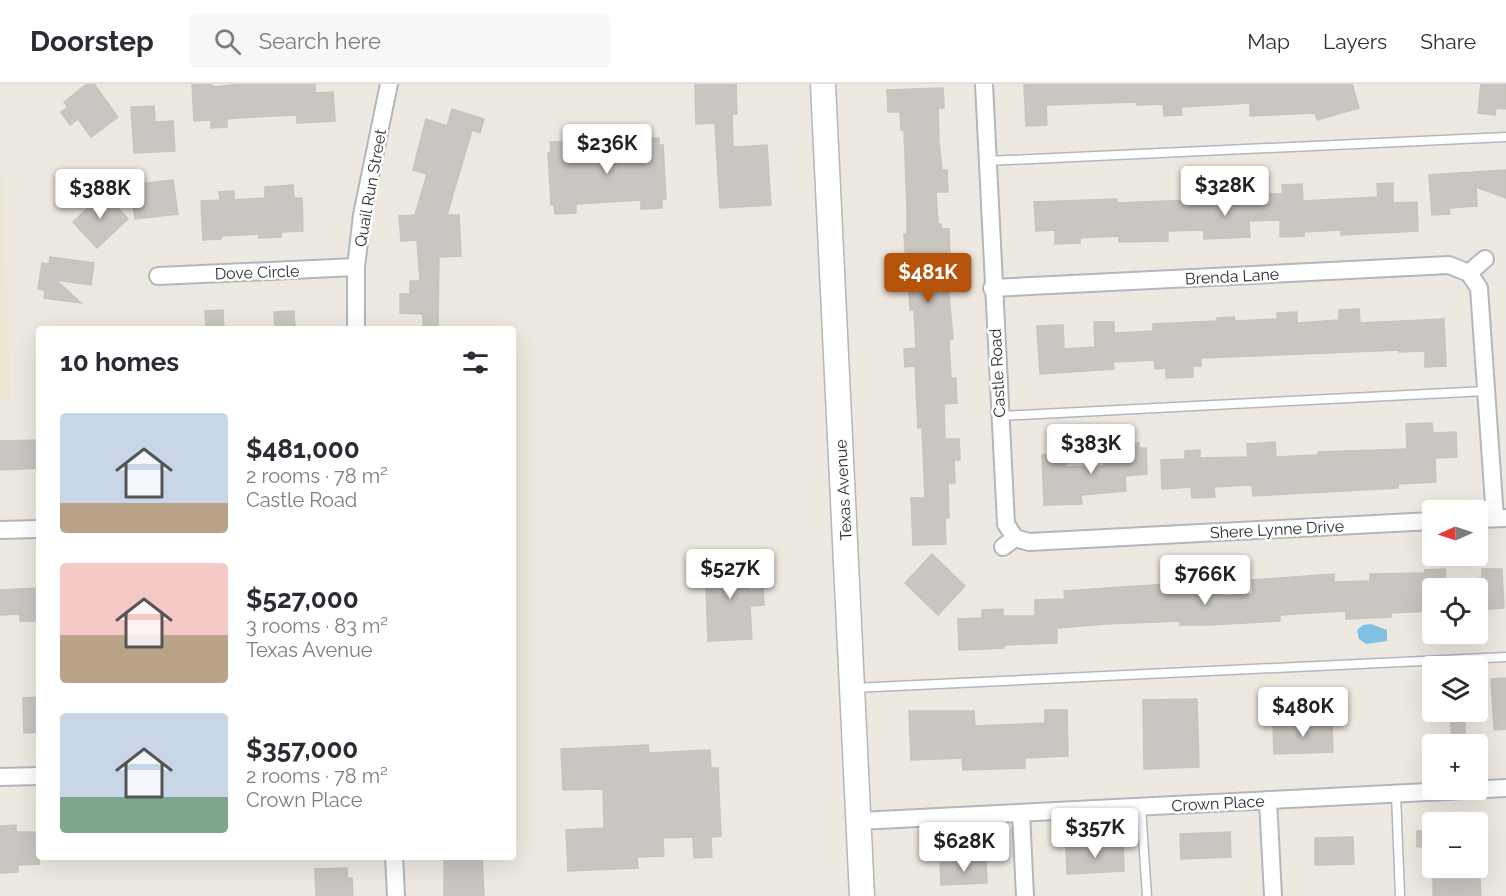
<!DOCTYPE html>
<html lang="en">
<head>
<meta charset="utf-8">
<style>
	body { margin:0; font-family:Raleway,sans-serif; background:#f7f7f7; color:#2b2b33; height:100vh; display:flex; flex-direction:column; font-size:22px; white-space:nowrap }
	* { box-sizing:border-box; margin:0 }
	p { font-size:20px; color:#7c7c81 }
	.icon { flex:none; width:33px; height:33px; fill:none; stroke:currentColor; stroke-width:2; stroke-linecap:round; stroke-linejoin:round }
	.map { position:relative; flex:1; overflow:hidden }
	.drawer { position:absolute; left:36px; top:242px; width:480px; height:534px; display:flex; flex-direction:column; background:#fff; border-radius:6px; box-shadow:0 6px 24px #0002 }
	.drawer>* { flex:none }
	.needle { width:39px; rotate:267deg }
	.fabs { position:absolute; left:1422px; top:416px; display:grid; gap:12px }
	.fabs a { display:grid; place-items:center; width:66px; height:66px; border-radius:6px; background:#fff; box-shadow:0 6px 24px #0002; font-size:30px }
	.price { position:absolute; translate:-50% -51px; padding:0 14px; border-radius:6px; background:#fff; color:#222; font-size:20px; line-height:39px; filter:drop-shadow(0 2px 3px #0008) }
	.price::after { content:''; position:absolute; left:50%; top:36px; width:18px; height:14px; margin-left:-9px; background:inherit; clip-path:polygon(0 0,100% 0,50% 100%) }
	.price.active { background:#b45309; color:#fff }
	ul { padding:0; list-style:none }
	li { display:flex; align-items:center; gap:18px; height:150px; padding:0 24px }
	li span { display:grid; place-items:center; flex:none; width:168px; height:120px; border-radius:6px; color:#555 }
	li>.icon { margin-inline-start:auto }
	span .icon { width:72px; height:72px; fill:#fffc; stroke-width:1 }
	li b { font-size:26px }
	h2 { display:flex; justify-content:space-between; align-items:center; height:72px; padding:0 24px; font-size:26px }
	header { display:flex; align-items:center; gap:36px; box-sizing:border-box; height:84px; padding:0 30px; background:#fff; border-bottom:2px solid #e1e1e2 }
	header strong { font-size:28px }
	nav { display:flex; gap:33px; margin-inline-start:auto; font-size:21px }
	.search { width:420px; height:54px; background:#f7f7f7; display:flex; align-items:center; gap:15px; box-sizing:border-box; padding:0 21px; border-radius:6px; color:#7c7c81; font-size:22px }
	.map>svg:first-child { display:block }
	.education { fill:#ece6d3 }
	.water { fill:#80c1e3 }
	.building { fill:#c9c5c0; stroke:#c8c4bb; stroke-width:1.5 }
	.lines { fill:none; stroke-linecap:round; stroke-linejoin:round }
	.lane-casing { stroke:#b4b6bf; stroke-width:11 }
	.street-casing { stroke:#b4b6bf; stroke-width:20 }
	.secondary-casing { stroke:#b4b6bf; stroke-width:27 }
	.lane { stroke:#fff; stroke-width:8 }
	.street { stroke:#fff; stroke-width:16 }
	.secondary { stroke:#fff; stroke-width:24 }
	.labels { text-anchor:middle; stroke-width:5; stroke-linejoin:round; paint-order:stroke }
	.street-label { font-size:16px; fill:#2d2d2d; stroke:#fff }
</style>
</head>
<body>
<header>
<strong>Doorstep</strong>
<div class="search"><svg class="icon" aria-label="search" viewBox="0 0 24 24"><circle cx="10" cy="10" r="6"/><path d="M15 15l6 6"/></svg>Search here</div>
<nav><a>Map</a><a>Layers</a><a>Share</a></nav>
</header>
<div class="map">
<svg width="1506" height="812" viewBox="0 0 1506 812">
	<rect width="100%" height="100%" fill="#ede9e1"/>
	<path class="education" d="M0 52 11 316H0Z"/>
	<path class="water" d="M1371 540 1387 546V557L1366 560 1359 555 1357 546 1363 541Z"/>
	<g class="building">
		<path d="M87 0H94L118 33 91 53 78 35 70 41 61 28 68 23 64 18Z"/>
		<path d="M192 0H212V3L242 0H315V9L333 8 335 37 297 39V31L236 34 227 35V43L211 44V36L194 37Z"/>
		<path d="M695 0H736L737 30H732L733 63 767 61 771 121 720 124 715 39 696 40Z"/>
		<path d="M1024 0H1352L1359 24 1317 36 1315 29 1250 32V19L1181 23 1182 31 1164 32 1163 20 1137 21V18L1046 21 1047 41 1026 42Z"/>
		<path d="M1481 0H1506V25L1496 24 1495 31 1478 29Z"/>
		<path d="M943 4 944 24H938L939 59 942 86H947L948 108H936L938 140H941V145H949L951 199H948L953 255 949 256 951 294H956L957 319 944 320 945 355H959L960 376H954L955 399H948L949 434H945L946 460 913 461 911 414H925L922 343 918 344 915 282 905 283 904 265 916 264 914 226H910L909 206 895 207 894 182 906 181 904 150H907V124L904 46H901L900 28H888L887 6Z"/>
		<path d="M154 22 155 38 173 37 175 67 134 69 131 23Z"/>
		<path d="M452 25 484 35 480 49 472 46 447 131H459L461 172 439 173 438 244H423V230L400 229V210H410V197H420L417 156 401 157 399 132 415 131 427 90 413 86 426 35 447 42Z"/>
		<path d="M659 54V61H663L666 115H662V124L641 125V116L576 120V129L555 130 554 121H551L548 69 551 68 550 58 573 57V67L637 63V55Z"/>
		<path d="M1506 86V114L1476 103 1477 122 1449 124 1450 130 1432 131 1429 91Z"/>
		<path d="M173 96 178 130 135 135 130 101Z"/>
		<path d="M1393 99V119L1417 118 1418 147 1341 151V146L1304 148V152L1280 153V136L1249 137 1250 153 1204 155V146L1168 147V157L1119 158V152L1080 154V159L1055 160V146L1036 147 1034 118 1117 115V119L1191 116V122L1263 119V110H1283L1282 101 1302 100 1303 117 1378 113 1377 100Z"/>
		<path d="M293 101 294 114H302L303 147 281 148V153L259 154V150L221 152V155L203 156 201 117 220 116 219 108 234 107V116L265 114V103Z"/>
		<path d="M104 109 128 135 97 164 73 138Z"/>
		<path d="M50 173 94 179 91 201 56 196 81 219 44 214 45 206 38 205 42 179 49 180Z"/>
		<path d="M1359 225 1360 239 1444 235 1446 282 1425 283V267L1399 268V266L1201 274V282H1193V293L1166 294V284L1155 285 1154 276 1113 278 1114 285 1040 290 1037 242 1063 241 1064 265 1095 263 1094 238H1114V249L1153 247V240L1217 237V234L1234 233 1235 237 1277 235V229L1297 228V239L1339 236V226Z"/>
		<path d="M223 226 224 244H206L205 227Z"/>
		<path d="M294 227 295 244H275L274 228Z"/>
		<path d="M1432 339 1433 349 1456 348 1457 373 1435 374 1436 398 1398 400V404L1253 412 1252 401 1214 403 1215 413 1192 414 1191 403 1162 405 1161 376 1185 375V367L1200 366V374L1248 373 1247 360 1275 358 1276 373 1318 371V368L1407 365 1406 340Z"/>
		<path d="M39 356V384L0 386V357Z"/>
		<path d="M1139 359V364H1146L1147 390 1125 392 1126 407 1081 411 1082 420 1044 421 1042 371 1065 370 1066 383 1104 382 1103 366 1120 365 1119 360Z"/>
		<path d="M932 470 965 502 938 531 905 499Z"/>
		<path d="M748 474 749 506 763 505 764 521 750 522 752 555 708 557 705 476Z"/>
		<path d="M1445 485 1446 504H1432V527L1391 529V533L1346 535V527L1280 531V537L1208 541H1180V537L1106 540 1057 544V559L1004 561V564L959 566 958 535 982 534V526L1003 525V532H1035V516L1065 515 1064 507 1167 500 1168 509 1222 507V512L1253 510 1252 496 1334 490V498L1370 497V490L1425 489V486Z"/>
		<path d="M1482 485H1502L1504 524 1478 526V494H1482Z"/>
		<path d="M39 504V537H20V530L0 531V506Z"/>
		<path d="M1506 594V645L1494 646 1491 595Z"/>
		<path d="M39 613V648L24 649 23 614Z"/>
		<path d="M1197 615 1199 683 1144 685 1143 616Z"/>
		<path d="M1045 626H1067L1068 672 1025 674V684L963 686 962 674 911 676 909 627H974L975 642 1045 639Z"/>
		<path d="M1450 627H1464L1466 660H1452Z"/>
		<path d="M1332 638 1333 668 1274 670 1273 641Z"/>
		<path d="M648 661 649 669 710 666 711 684H718L721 752 711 753 712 773 694 774 693 753 663 754 664 772 637 773 638 784 568 787 566 746 604 744 603 705 563 706 561 665Z"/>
		<path d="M16 741V748H39V780L18 781V788L0 789V742Z"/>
		<path d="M1417 747H1432V762L1417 763Z"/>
		<path d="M1230 748 1231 773 1181 775 1180 750Z"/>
		<path d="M1353 753 1354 780 1315 781V754Z"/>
		<path d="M1123 759 1124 787 1067 790 1066 763Z"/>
		<path d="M444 772H482L484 812H444Z"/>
		<path d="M986 777 987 799 941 801 940 779Z"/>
		<path d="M347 784V794H352L353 812H316L315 785Z"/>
		<path d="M1433 795H1480L1481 812H1433Z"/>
	</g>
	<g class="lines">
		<defs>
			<g id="lane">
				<path d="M987 77 1506 53"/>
				<path d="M1000 332 1486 307"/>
				<path d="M853 604 1506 573"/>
				<path d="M1396 709 1400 812"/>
				<path d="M1141 723 1147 812"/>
			</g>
			<g id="street">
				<path d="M984 0 1006 440 1015 454 1003 463"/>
				<path d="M1485 175 1469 189 1479 204 1495 434"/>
				<path d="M158 192 356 183"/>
				<path d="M992 204 1449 181 1469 189"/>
				<path d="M356 244V183L362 131 389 0"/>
				<path d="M1478 435 1506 434"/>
				<path d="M0 446 39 445"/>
				<path d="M1015 454 1029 458 1432 437"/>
				<path d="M0 693 39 692"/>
				<path d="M1268 716 1273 812"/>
				<path d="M1021 729 1025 812"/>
				<path d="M859 737 1506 704"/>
				<path d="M394 772 396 812"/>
			</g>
			<path id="secondary" d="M823 0 862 812"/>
		</defs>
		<use href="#lane" class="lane-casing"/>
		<use href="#street" class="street-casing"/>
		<use href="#secondary" class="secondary-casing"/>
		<use href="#lane" class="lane"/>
		<use href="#street" class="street"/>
		<use href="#secondary" class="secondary"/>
	</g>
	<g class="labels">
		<g class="street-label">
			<text transform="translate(370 104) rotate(-80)" y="6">Quail Run Street</text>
			<text transform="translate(257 188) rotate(-2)" y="6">Dove Circle</text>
			<text transform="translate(1232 192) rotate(-3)" y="6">Brenda Lane</text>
			<text transform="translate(997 289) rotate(-93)" y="6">Castle Road</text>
			<text transform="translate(843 406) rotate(-93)" y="6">Texas Avenue</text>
			<text transform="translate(1277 445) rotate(-3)" y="6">Shere Lynne Drive</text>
			<text transform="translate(1218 719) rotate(-3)" y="6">Crown Place</text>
		</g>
	</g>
</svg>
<div class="fabs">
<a><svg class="needle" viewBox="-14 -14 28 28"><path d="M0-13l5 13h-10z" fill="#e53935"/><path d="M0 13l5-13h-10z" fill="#7c7c81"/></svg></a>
<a><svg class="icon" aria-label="locate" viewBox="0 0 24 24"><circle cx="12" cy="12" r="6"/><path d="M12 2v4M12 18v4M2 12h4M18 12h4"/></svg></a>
<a><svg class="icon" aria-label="layers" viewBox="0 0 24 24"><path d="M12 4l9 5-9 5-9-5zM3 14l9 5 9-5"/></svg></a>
<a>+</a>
<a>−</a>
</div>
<b class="price" style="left:607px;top:91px">$236K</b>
<b class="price" style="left:1225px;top:133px">$328K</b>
<b class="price" style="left:100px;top:136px">$388K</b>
<b class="price active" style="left:928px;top:220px">$481K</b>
<b class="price" style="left:1091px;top:391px">$383K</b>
<b class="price" style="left:730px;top:516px">$527K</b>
<b class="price" style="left:1205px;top:522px">$766K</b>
<b class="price" style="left:1303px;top:654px">$480K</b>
<b class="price" style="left:1095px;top:775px">$357K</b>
<b class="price" style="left:964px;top:789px">$628K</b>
<section class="drawer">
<h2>10 homes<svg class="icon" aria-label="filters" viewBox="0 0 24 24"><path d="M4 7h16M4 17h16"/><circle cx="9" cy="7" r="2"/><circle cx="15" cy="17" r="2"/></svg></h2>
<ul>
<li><span style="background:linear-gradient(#c9d6e8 75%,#b9a48a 0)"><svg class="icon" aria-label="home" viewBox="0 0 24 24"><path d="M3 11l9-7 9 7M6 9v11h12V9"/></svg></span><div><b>$481,000</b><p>2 rooms · 78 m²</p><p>Castle Road</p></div></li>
<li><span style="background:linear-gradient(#f6c9c9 60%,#b9a48a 0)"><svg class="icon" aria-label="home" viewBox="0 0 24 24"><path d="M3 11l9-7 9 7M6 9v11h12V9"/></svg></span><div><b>$527,000</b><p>3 rooms · 83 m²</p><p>Texas Avenue</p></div></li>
<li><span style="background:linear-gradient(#c9d6e8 70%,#7fa58c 0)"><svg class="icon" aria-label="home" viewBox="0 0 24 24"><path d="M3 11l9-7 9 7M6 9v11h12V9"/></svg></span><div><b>$357,000</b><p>2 rooms · 78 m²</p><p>Crown Place</p></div></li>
</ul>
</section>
</div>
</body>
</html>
